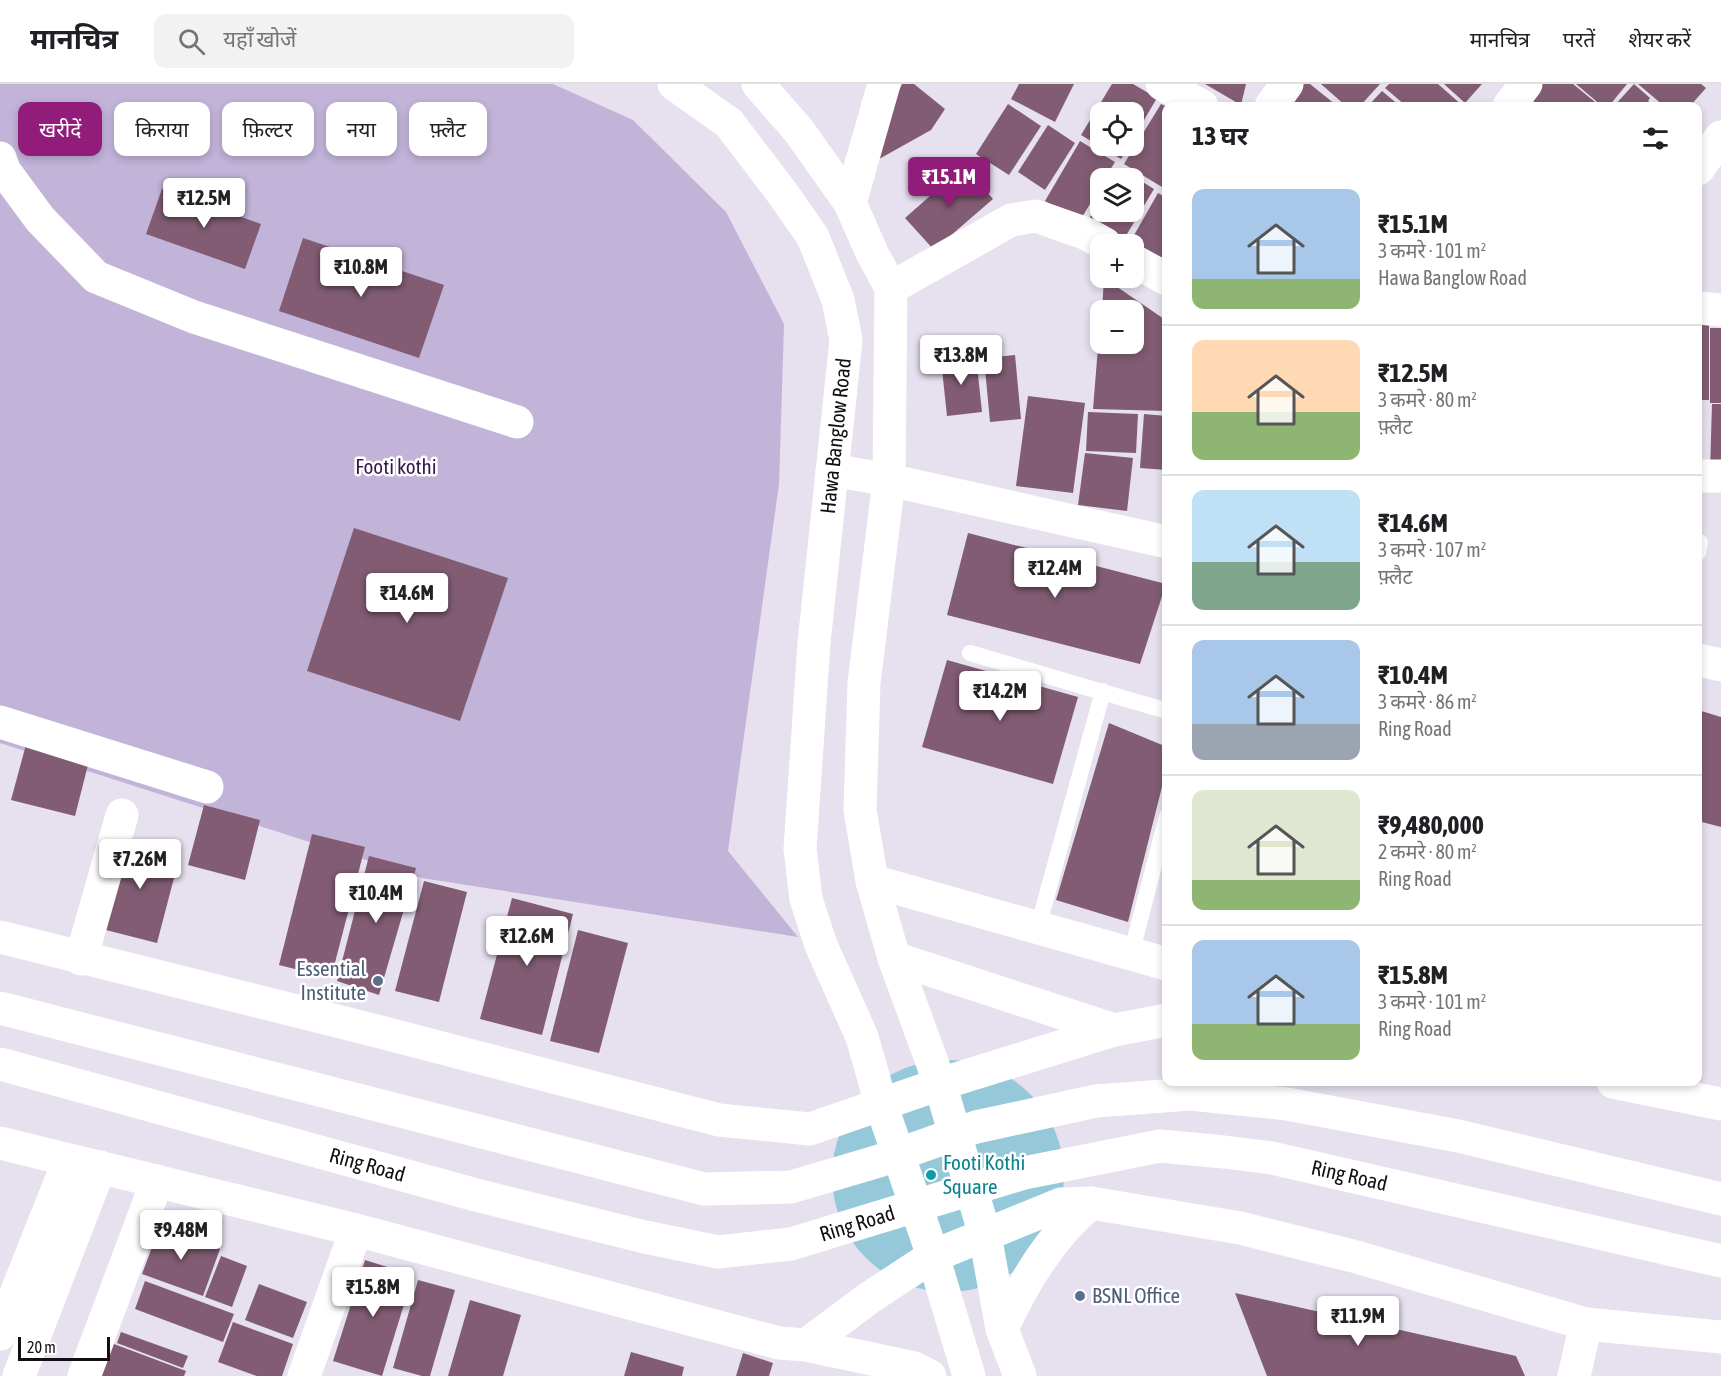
<!DOCTYPE html>
<html lang="hi">
<head>
<meta charset="utf-8">
<style>
	body { margin:0; font-family:"Asap Condensed","Noto Sans Devanagari",sans-serif; background:#f2f2f2; color:#202124; height:100vh; display:flex; flex-direction:column; font-size:22px; white-space:nowrap }
	* { box-sizing:border-box; margin:0 }
	p { font-size:20px; color:#757577 }
	.icon { flex:none; width:33px; height:33px; fill:none; stroke:currentColor; stroke-width:2; stroke-linecap:round; stroke-linejoin:round }
	.map { position:relative; flex:1; overflow:hidden }
	.drawer { position:absolute; left:1162px; top:18px; width:540px; height:984px; display:flex; flex-direction:column; background:#fff; border-radius:12px; box-shadow:0 3px 9px #0003 }
	.drawer>* { flex:none }
	.hud { position:absolute; left:18px; top:18px; width:570px; height:54px; display:flex; gap:12px }
	.fabs { position:absolute; left:1090px; top:18px; display:grid; gap:12px }
	.fabs a { display:grid; place-items:center; width:54px; height:54px; border-radius:12px; background:#fff; box-shadow:0 3px 9px #0003; font-size:30px }
	.scale { position:absolute; left:18px; bottom:15px; width:92px; box-sizing:border-box; padding-left:6px; border:3px solid #110f14; border-top:0; font-size:16px; line-height:21px; white-space:nowrap; color:#110f14; -webkit-text-stroke:4px #fff; paint-order:stroke }
	.price { position:absolute; translate:-50% -51px; padding:0 14px; border-radius:6px; background:#fff; color:#222; font-size:20px; line-height:39px; filter:drop-shadow(0 2px 3px #0008) }
	.price::after { content:''; position:absolute; left:50%; top:36px; width:18px; height:14px; margin-left:-9px; background:inherit; clip-path:polygon(0 0,100% 0,50% 100%) }
	.price.selected { background:#921c7a; color:#fff }
	ul { padding:0; list-style:none }
	li { display:flex; align-items:center; gap:18px; height:150px; padding:0 30px }
	li+li { border-top:2px solid #e0e0e0 }
	li span { display:grid; place-items:center; flex:none; width:168px; height:120px; border-radius:12px; color:#555 }
	li>.icon { margin-inline-start:auto }
	span .icon { width:72px; height:72px; fill:#fffc; stroke-width:1 }
	li b { font-size:26px }
	h2 { display:flex; justify-content:space-between; align-items:center; height:72px; padding:0 30px; font-size:26px }
	.pill { padding:0 21px; border-radius:12px; background:#fff; box-shadow:0 3px 9px #0003; font-size:21px; line-height:54px }
	.pill.selected { background:#921c7a; color:#fff }
	header { display:flex; align-items:center; gap:36px; box-sizing:border-box; height:84px; padding:0 30px; background:#fff; border-bottom:2px solid #e0e0e0 }
	header strong { font-size:28px }
	nav { display:flex; gap:33px; margin-inline-start:auto; font-size:21px }
	.search { width:420px; height:54px; background:#f2f2f2; display:flex; align-items:center; gap:15px; box-sizing:border-box; padding:0 21px; border-radius:12px; color:#757577; font-size:22px }
	.map>svg:first-child { display:block }
	.green { fill:#c2b3d9 }
	.water { fill:#95c9d9 }
	.building { fill:#815c73 }
	.lines { fill:none; stroke-linecap:round; stroke-linejoin:round }
	.service { stroke:#fff; stroke-width:16 }
	.minor { stroke:#fff; stroke-width:33 }
	.tertiary { stroke:#fff; stroke-width:33 }
	.secondary { stroke:#fff; stroke-width:33 }
	.trunk { stroke:#fff; stroke-width:33 }
	.service-dot { fill:#5c6f8a; stroke:#fff; stroke-width:2 }
	.culture-dot { fill:#0f9aa8; stroke:#fff; stroke-width:2 }
	.labels { text-anchor:middle; stroke-width:5; stroke-linejoin:round; paint-order:stroke }
	.street-label { font-size:21px; fill:#110f14; stroke:#fff }
	.park-label { font-size:21px; fill:#331c4d; stroke:#fff }
	.service-label { font-size:21px; fill:#4e5e75; stroke:#fff; text-anchor:end }
	.culture-label { font-size:21px; fill:#0d838f; stroke:#fff; text-anchor:start }
</style>
</head>
<body>
<header>
<strong>मानचित्र</strong>
<div class="search"><svg class="icon" aria-label="search" viewBox="0 0 24 24"><circle cx="10" cy="10" r="6"/><path d="M15 15l6 6"/></svg>यहाँ खोजें</div>
<nav><a>मानचित्र</a><a>परतें</a><a>शेयर करें</a></nav>
</header>
<div class="map">
<svg width="1721" height="1292" viewBox="0 0 1721 1292">
	<rect width="100%" height="100%" fill="#e6e0ef"/>
	<path class="green" d="M0 0H553L633 36 726 128 784 240 779 400 728 767 798 853 422 794 0 659Z"/>
	<circle class="water" cx="948" cy="1092" r="116"/>
	<g class="building">
		<path d="M902 0H914L945 25 931 46 863 84Z"/>
		<path d="M1019 0H1074L1055 38 1011 15Z"/>
		<path d="M1112 0H1133L1157 14 1134 53V28H1101V62H1129L1121 75 1081 51Z"/>
		<path d="M1205 0H1246L1241 21Z"/>
		<path d="M1292 0H1310L1336 21 1273 22Z"/>
		<path d="M1321 0H1380L1360 22H1346Z"/>
		<path d="M1389 0H1438L1463 22H1406L1385 4Z"/>
		<path d="M1444 0H1482L1465 19Z"/>
		<path d="M1532 0H1573L1600 22H1539L1524 10Z"/>
		<path d="M1576 0H1627L1609 22H1602Z"/>
		<path d="M1634 0 1650 14 1648 17 1655 22H1614Z"/>
		<path d="M1638 0H1701L1706 4 1690 22H1664Z"/>
		<path d="M1382 7 1400 22H1368Z"/>
		<path d="M1008 20 1041 42 1009 91 976 70Z"/>
		<path d="M1161 20 1167 23V106L1124 80Z"/>
		<path d="M1048 41 1075 59 1045 106 1018 88Z"/>
		<path d="M1080 57 1115 78 1105 94H1101V102L1079 138 1045 117Z"/>
		<path d="M964 82 993 115 934 166 905 134Z"/>
		<path d="M1120 84 1154 105 1121 160 1084 143 1101 115V128H1134V94H1114Z"/>
		<path d="M162 105 261 140 245 185 146 150Z"/>
		<path d="M1158 109 1167 114V170L1159 184 1134 169V160H1129Z"/>
		<path d="M303 154 444 201 419 274 279 227Z"/>
		<path d="M1104 194 1167 237V327L1093 325 1099 251H1101V260H1134V226H1102Z"/>
		<rect x="1698" y="239" width="11" height="77"/>
		<rect x="1710" y="244" width="11" height="75"/>
		<path d="M1015 271 1021 335 990 338 984 274Z"/>
		<path d="M976 272 982 328 947 332 941 276Z"/>
		<path d="M1028 312 1085 319 1073 409 1016 402Z"/>
		<path d="M1712 320H1721V387H1710Z"/>
		<path d="M1088 328 1138 330 1136 369 1086 367Z"/>
		<path d="M1144 330 1167 332V386L1140 384Z"/>
		<path d="M1085 369 1133 374 1127 427 1078 421Z"/>
		<path d="M354 444 508 494 460 637 307 587Z"/>
		<path d="M968 449 1166 500 1140 580 947 531Z"/>
		<path d="M947 576 1078 613 1053 700 922 663Z"/>
		<path d="M1698 626 1721 633V743L1698 737Z"/>
		<path d="M1109 639 1167 663V683L1128 838 1056 816Z"/>
		<path d="M27 657 90 673 75 732 11 716Z"/>
		<path d="M204 721 260 736 245 796 188 781Z"/>
		<path d="M312 750 365 763 331 894 279 881Z"/>
		<path d="M122 752 181 767 157 859 98 844Z"/>
		<path d="M369 772 416 784 379 911 337 897Z"/>
		<path d="M424 797 467 808 439 918 395 907Z"/>
		<path d="M512 814 573 830 542 951 480 935Z"/>
		<path d="M578 846 628 859 599 969 550 957Z"/>
		<path d="M160 1142 220 1165 203 1212 142 1190Z"/>
		<path d="M221 1172 247 1182 232 1223 205 1213Z"/>
		<path d="M365 1176 413 1191 382 1292 333 1277Z"/>
		<path d="M418 1196 455 1206 430 1292H422L393 1284Z"/>
		<path d="M145 1197 234 1230 223 1258 135 1225Z"/>
		<path d="M259 1200 307 1218 293 1254 245 1236Z"/>
		<path d="M1235 1209 1516 1272 1525 1292H1267Z"/>
		<path d="M470 1216 521 1231 503 1292H448Z"/>
		<path d="M233 1238 293 1260 282 1292H257L218 1278Z"/>
		<path d="M121 1248 188 1272 183 1284 117 1259Z"/>
		<path d="M114 1260 186 1287 184 1292H102Z"/>
		<path d="M631 1268 684 1283 682 1292H624Z"/>
		<path d="M743 1269 773 1279 769 1292H736Z"/>
	</g>
	<g class="lines">
		<g class="service">
			<path d="M1698 469 1700 458"/>
			<path d="M970 569 1167 627"/>
			<path d="M1038 843 1103 607"/>
			<path d="M1131 870 1167 732"/>
		</g>
		<g class="minor">
			<path d="M1162 0 1202 22"/>
			<path d="M1271 22 1287 0"/>
			<path d="M1509 22 1526 0"/>
			<path d="M0 74 4 86 40 135 96 193 194 233 517 338"/>
			<path d="M1698 85 1721 53"/>
			<path d="M850 119 884 0"/>
			<path d="M1134 177 1167 195"/>
			<path d="M891 204 1011 136 1036 132 1087 150 1105 160"/>
			<path d="M1698 224 1721 226"/>
			<path d="M832 386 889 396 1167 458"/>
			<path d="M1698 392H1721"/>
			<path d="M1698 576 1721 581"/>
			<path d="M0 638 207 703"/>
			<path d="M81 875 122 731"/>
			<path d="M84 1292 157 1097"/>
			<path d="M304 1292 356 1146"/>
			<path d="M1574 1292 1586 1240"/>
		</g>
		<g class="tertiary">
			<path d="M674 0 729 39 783 110 813 153 838 216 846 256 814 559 800 765 806 815 821 861 862 953 881 1020"/>
			<path d="M758 0 799 47 850 119 872 169 891 204 889 396 864 599 860 726 872 797 894 874 940 1000"/>
			<path d="M872 797 1167 880"/>
			<path d="M0 853 361 943 719 1036 810 1045 940 1000 1114 946 1167 936"/>
			<path d="M894 874 1114 946"/>
			<path d="M1613 998 1721 1020"/>
			<path d="M0 1059 356 1146 779 1259 806 1261 869 1214 933 1172 1061 1120 1091 1119 1240 1144 1353 1172 1586 1240 1721 1253"/>
			<path d="M0 1250 69 1076"/>
			<path d="M19 1292 100 1083"/>
		</g>
		<g class="secondary">
			<path d="M940 1000 985 1151 1002 1245 1020 1292"/>
			<path d="M881 1020 933 1172 969 1292"/>
			<path d="M1002 1245C1023 1199 1051 1151 1091 1119"/>
			<path d="M806 1261 914 1284 930 1292"/>
		</g>
		<g class="trunk">
			<path d="M0 924 704 1105 791 1103 879 1077 976 1043 1096 1017 1190 1010 1287 1020 1458 1052 1721 1115"/>
			<path id="s1" d="M0 980 476 1111 645 1153 718 1168 791 1160 1024 1089 1160 1062 1224 1068 1272 1074 1721 1177"/>
		</g>
	</g>
	<g class="service-dot">
		<circle cx="378" cy="897" r="6"/>
		<circle cx="1080" cy="1212" r="6"/>
	</g>
	<circle class="culture-dot" cx="931" cy="1091" r="6"/>
	<g class="labels">
		<g class="street-label">
			<text transform="translate(836 352) rotate(-84)" y="7">Hawa Banglow Road</text>
			<text dy="7" stroke="none"><textPath href="#s1" startOffset="381">Ring Road</textPath></text>
			<text dy="7" stroke="none"><textPath href="#s1" startOffset="1390">Ring Road</textPath></text>
			<text dy="7" stroke="none"><textPath href="#s1" startOffset="885">Ring Road</textPath></text>
		</g>
		<g class="park-label">
			<text x="396" y="390">Footi kothi</text>
		</g>
		<g class="service-label">
			<text x="366" y="892">Essential<tspan x="366" dy="24">Institute</tspan></text>
			<text x="1092" y="1219" text-anchor="start">BSNL Office</text>
		</g>
		<g class="culture-label">
			<text x="943" y="1086">Footi Kothi<tspan x="943" dy="24">Square</tspan></text>
		</g>
	</g>
</svg>
<div class="fabs">
<a><svg class="icon" aria-label="locate" viewBox="0 0 24 24"><circle cx="12" cy="12" r="6"/><path d="M12 2v4M12 18v4M2 12h4M18 12h4"/></svg></a>
<a><svg class="icon" aria-label="layers" viewBox="0 0 24 24"><path d="M12 4l9 5-9 5-9-5zM3 14l9 5 9-5"/></svg></a>
<a>+</a>
<a>−</a>
</div>
<div class="scale">20 m</div>
<b class="price selected" style="left:949px;top:124px">₹15.1M</b>
<b class="price" style="left:204px;top:145px">₹12.5M</b>
<b class="price" style="left:361px;top:214px">₹10.8M</b>
<b class="price" style="left:961px;top:302px">₹13.8M</b>
<b class="price" style="left:1055px;top:515px">₹12.4M</b>
<b class="price" style="left:407px;top:540px">₹14.6M</b>
<b class="price" style="left:1000px;top:638px">₹14.2M</b>
<b class="price" style="left:140px;top:806px">₹7.26M</b>
<b class="price" style="left:376px;top:840px">₹10.4M</b>
<b class="price" style="left:527px;top:883px">₹12.6M</b>
<b class="price" style="left:181px;top:1177px">₹9.48M</b>
<b class="price" style="left:373px;top:1234px">₹15.8M</b>
<b class="price" style="left:1358px;top:1263px">₹11.9M</b>
<div class="hud">
<a class="pill selected">खरीदें</a>
<a class="pill">किराया</a>
<a class="pill">फ़िल्टर</a>
<a class="pill">नया</a>
<a class="pill">फ़्लैट</a>
</div>
<section class="drawer">
<h2>13 घर<svg class="icon" aria-label="filters" viewBox="0 0 24 24"><path d="M4 7h16M4 17h16"/><circle cx="9" cy="7" r="2"/><circle cx="15" cy="17" r="2"/></svg></h2>
<ul>
<li><span style="background:linear-gradient(#a9c7e8 75%,#8fb573 0)"><svg class="icon" aria-label="home" viewBox="0 0 24 24"><path d="M3 11l9-7 9 7M6 9v11h12V9"/></svg></span><div><b>₹15.1M</b><p>3 कमरे · 101 m²</p><p>Hawa Banglow Road</p></div></li>
<li><span style="background:linear-gradient(#ffd9b3 60%,#8fb573 0)"><svg class="icon" aria-label="home" viewBox="0 0 24 24"><path d="M3 11l9-7 9 7M6 9v11h12V9"/></svg></span><div><b>₹12.5M</b><p>3 कमरे · 80 m²</p><p>फ़्लैट</p></div></li>
<li><span style="background:linear-gradient(#bfe0f5 60%,#7fa58c 0)"><svg class="icon" aria-label="home" viewBox="0 0 24 24"><path d="M3 11l9-7 9 7M6 9v11h12V9"/></svg></span><div><b>₹14.6M</b><p>3 कमरे · 107 m²</p><p>फ़्लैट</p></div></li>
<li><span style="background:linear-gradient(#a9c7e8 70%,#9aa5b1 0)"><svg class="icon" aria-label="home" viewBox="0 0 24 24"><path d="M3 11l9-7 9 7M6 9v11h12V9"/></svg></span><div><b>₹10.4M</b><p>3 कमरे · 86 m²</p><p>Ring Road</p></div></li>
<li><span style="background:linear-gradient(#dfe7d0 75%,#8fb573 0)"><svg class="icon" aria-label="home" viewBox="0 0 24 24"><path d="M3 11l9-7 9 7M6 9v11h12V9"/></svg></span><div><b>₹9,480,000</b><p>2 कमरे · 80 m²</p><p>Ring Road</p></div></li>
<li><span style="background:linear-gradient(#a9c7e8 70%,#8fb573 0)"><svg class="icon" aria-label="home" viewBox="0 0 24 24"><path d="M3 11l9-7 9 7M6 9v11h12V9"/></svg></span><div><b>₹15.8M</b><p>3 कमरे · 101 m²</p><p>Ring Road</p></div></li>
</ul>
</section>
</div>
</body>
</html>
